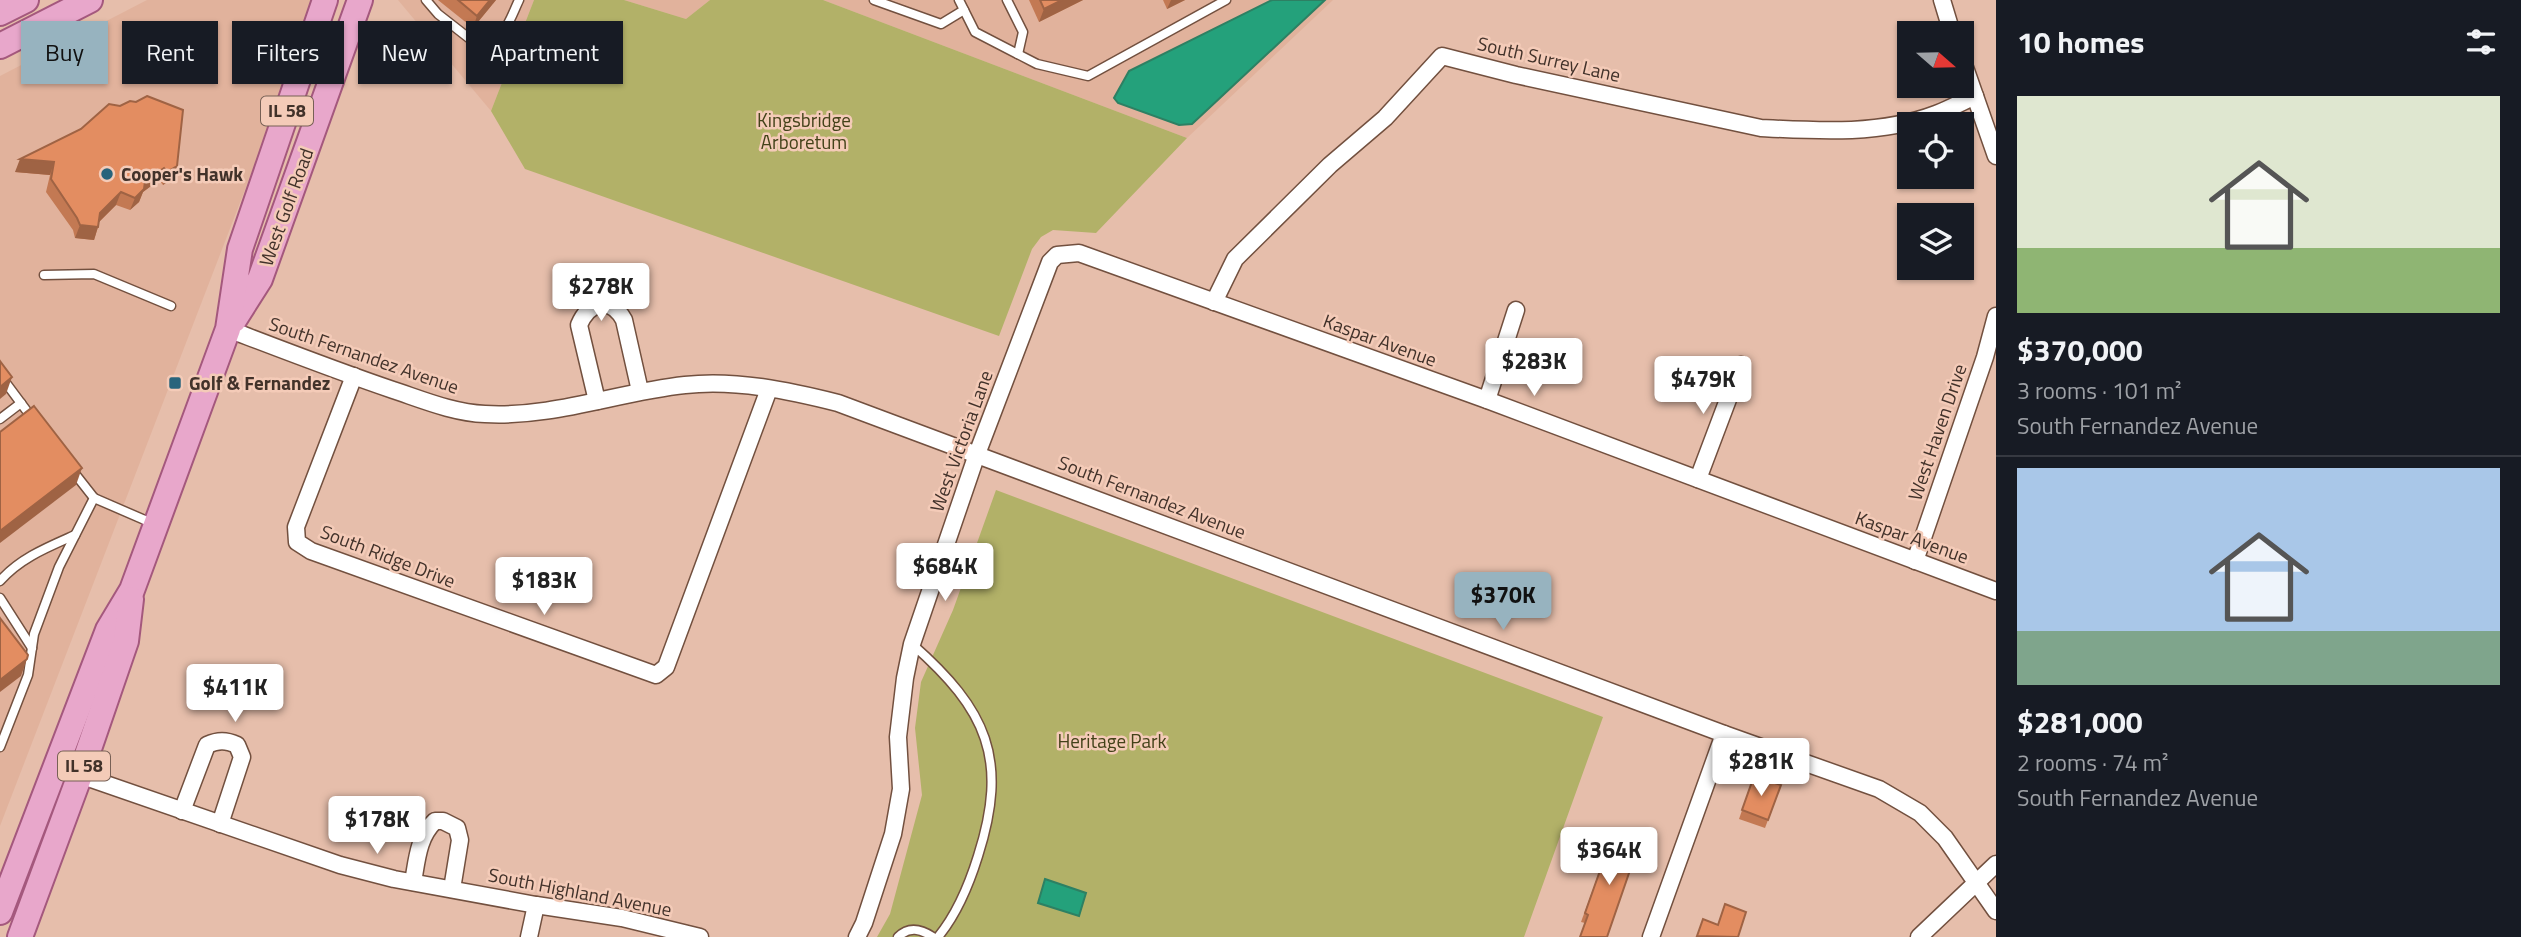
<!DOCTYPE html>
<html lang="en">
<head>
<meta charset="utf-8">
<style>
	body { margin:0; font-family:"Titillium Web",sans-serif; background:#242831; color:#f1f3f6; height:100vh; display:flex; flex-direction:column; font-size:26px; white-space:nowrap }
	* { box-sizing:border-box; margin:0 }
	p { font-size:23px; color:#9ea1a6 }
	.icon { flex:none; width:38px; height:38px; fill:none; stroke:currentColor; stroke-width:2; stroke-linecap:round; stroke-linejoin:round }
	.map { position:relative; flex:1; overflow:hidden }
	.details { display:flex; flex-direction:column; background:#171b24; width:525px }
	.details>* { flex:none }
	.guide { position:absolute; left:21px; top:21px; width:665px; height:63px; display:flex; gap:14px }
	.needle { width:46px; rotate:110deg }
	.tools { position:absolute; left:1897px; top:21px; display:grid; gap:14px }
	.tools a { display:grid; place-items:center; width:77px; height:77px; border-radius:0px; background:#171b24; box-shadow:0 2px 5px #0004; font-size:35px }
	.price { position:absolute; translate:-50% -60px; padding:0 16px; border-radius:7px; background:#fff; color:#222; font-size:23px; line-height:46px; filter:drop-shadow(0 2px 4px #0008) }
	.price::after { content:''; position:absolute; left:50%; top:42px; width:21px; height:16px; margin-left:-10px; background:inherit; clip-path:polygon(0 0,100% 0,50% 100%) }
	.price.active { background:#97b3bf; color:#111 }
	ul { padding:0; list-style:none }
	li { display:grid; align-content:center; gap:14px; height:371px; padding:0 21px }
	li+li { border-top:2px solid #363941 }
	li span { display:grid; place-items:center; height:217px; border-radius:0px; color:#555 }
	li>.icon { margin-inline-start:auto }
	span .icon { width:126px; height:126px; fill:#fffc; stroke-width:1 }
	li b { font-size:30px }
	h2 { display:flex; justify-content:space-between; align-items:center; height:84px; padding:0 21px; font-size:30px }
	.pill { padding:0 24px; border-radius:0px; background:#171b24; box-shadow:0 2px 5px #0004; font-size:24px; line-height:63px }
	.pill.active { background:#97b3bf; color:#111 }
	main { display:flex; flex:1; min-height:0 }
	.map>svg:first-child { display:block }
	.built { fill:#e1b29c }
	.green { fill:#b2b168 }
	.water { fill:#24a17b; stroke:#2d8063; stroke-width:2 }
	.lines { fill:none; stroke-linecap:round; stroke-linejoin:round }
	.service-casing { stroke:#72503f; stroke-width:11 }
	.minor-casing { stroke:#72503f; stroke-width:19 }
	.primary-casing { stroke:#a4587d; stroke-width:28 }
	.service { stroke:#fff; stroke-width:8 }
	.minor { stroke:#fff; stroke-width:16 }
	.primary { stroke:#e8a7cb; stroke-width:24 }
	.wall { fill:#c37953 }
	.shaded-wall { fill:#9f6344 }
	.building { fill:#e38d61; stroke:#9f6344; stroke-width:2 }
	.poi-dot { fill:#28647c; stroke:#f4cbb8; stroke-width:2.5 }
	.labels { text-anchor:middle; stroke-width:5; stroke-linejoin:round; paint-order:stroke }
	.shield { fill:#f4cbb8; stroke:#776055; stroke-width:2 }
	.shield-label { font-size:18px; font-weight:bold; fill:#42322a }
	.street-label { font-size:19px; fill:#42322a; stroke:#f4cbb8 }
	.park-label { font-size:19px; fill:#434219; stroke:#f4cbb8 }
	.poi-label { font-size:19px; font-weight:bold; fill:#42322a; stroke:#f4cbb8; text-anchor:start }
</style>
</head>
<body>
<main>
<div class="map">
<svg width="1996" height="937" viewBox="0 0 1996 937">
	<rect width="100%" height="100%" fill="#e6beab"/>
	<g class="built">
		<path d="M147 0H318L0 826V76Z"/>
		<path d="M398 0H534L491 111Z"/>
		<path d="M624 0H710L686 19Z"/>
		<path d="M823 0H1333L1187 138Z"/>
	</g>
	<g class="green">
		<path d="M534 0H624L686 19 710 0H823L1187 138 1096 233 1053 230 1041 237 1032 249 999 336 525 169 491 111Z"/>
		<path d="M996 490 1603 717 1524 937H877L890 914 922 795 915 728 921 682 953 610Z"/>
	</g>
	<g class="water">
		<path d="M1272 0H1325L1192 124 1179 125 1118 103 1114 98 1129 71Z"/>
		<path d="M1045 879 1086 893 1079 916 1038 903Z"/>
	</g>
	<g class="lines">
		<defs>
			<g id="service">
				<path d="M426 0 438 14 479 46C503 45 510 19 519 0"/>
				<path d="M874 0 941 24 964 10"/>
				<path d="M959 0 975 32 1037 64 1088 76 1226 0"/>
				<path d="M1007 0 1023 32 1018 54"/>
				<path d="M44 275 94 274 171 306"/>
				<path d="M0 375 32 418"/>
				<path d="M0 419 21 403"/>
				<path d="M72 470 94 498"/>
				<path d="M0 581C20 558 48 547 75 535"/>
				<path d="M0 598 32 648"/>
				<path d="M912 644C987 710 1009 759 978 856 969 885 957 914 938 937"/>
				<path d="M0 747 28 675 34 634 59 567 94 498 154 524"/>
				<path d="M898 937C909 926 921 929 933 937"/>
			</g>
			<g id="minor">
				<path d="M1942 0 1952 33"/>
				<path d="M1962 59 1996 156"/>
				<path d="M1214 302 1235 259 1330 165 1385 118 1442 56 1516 75 1761 128C1818 131 1881 135 1936 114 1949 109 1962 102 1975 96"/>
				<path d="M228 329C283 350 337 371 393 390 423 400 454 413 485 414 553 418 618 392 685 385 735 379 790 391 838 403L1724 734 1879 789 1920 813 1945 838 1996 911"/>
				<path d="M354 376 296 527 297 542 311 551 656 675 666 667 769 389"/>
				<path d="M1487 400 1516 310"/>
				<path d="M597 401 579 325C589 301 611 296 624 320L640 391"/>
				<path d="M1698 479 1741 365"/>
				<path d="M1915 561 1985 357 1996 316"/>
				<path d="M71 772 340 865 394 879 536 905 622 918 700 937"/>
				<path d="M182 811 207 745C218 740 226 740 237 745L242 757 220 824"/>
				<path d="M413 882C417 860 418 837 435 821H443L457 828 460 840 452 889"/>
				<path d="M529 937 536 905"/>
				<path d="M857 937 864 923 893 834 901 789 898 737 905 678 912 644 977 454 1050 262 1057 255 1079 253 1487 400 1996 591"/>
				<path d="M1651 937 1724 734"/>
				<path d="M1919 937 1996 864"/>
			</g>
			<g id="primary">
				<path d="M0 13 26 0"/>
				<path d="M0 46 90 0"/>
				<path d="M234 320 260 279 360 0"/>
				<path d="M0 912 108 630 132 590 228 329 240 249 325 0"/>
				<path d="M20 937 80 775 126 641 131 599"/>
			</g>
		</defs>
		<use href="#service" class="service-casing"/>
		<use href="#minor" class="minor-casing"/>
		<use href="#primary" class="primary-casing"/>
		<use href="#service" class="service"/>
		<use href="#minor" class="minor"/>
		<use href="#primary" class="primary"/>
	</g>
	<g class="wall">
		<path d="M438 0H496L473 28Z"/>
		<path d="M1029 0H1083L1039 22Z"/>
		<path d="M1163 0H1185L1167 9Z"/>
		<path d="M109 104 173 178 163 185 159 180 143 192 139 202 130 210 116 205 99 222 98 227 94 240 75 238 73 230 46 192 50 175 15 172 81 129Z"/>
		<path d="M1754 776 1781 785 1765 828 1739 819Z"/>
		<path d="M1613 834 1585 923 1581 922Z"/>
	</g>
	<g class="shaded-wall">
		<path d="M490 0H496L473 28 477 16Z"/>
		<path d="M1062 0H1083L1039 22 1044 9Z"/>
		<path d="M1171 0H1185L1167 9Z"/>
		<path d="M20 159 54 162 50 175 15 172Z"/>
		<path d="M177 166 173 178 163 185 167 172Z"/>
		<path d="M164 168 159 180 143 192 139 202 130 210 135 198 145 181Z"/>
		<path d="M121 192 116 205 95 226 100 213Z"/>
		<path d="M80 225 98 227 94 240 75 238Z"/>
		<path d="M12 377 6 394 0 399V387Z"/>
		<path d="M82 468 76 485 0 543V531Z"/>
		<path d="M27 659 21 676 0 692V680Z"/>
	</g>
	<g class="building">
		<path d="M458 0H490L477 16Z"/>
		<path d="M1040 0H1062L1044 9Z"/>
		<path d="M147 96 183 110 177 166 167 172 164 168 145 181 144 189 135 198 121 192 100 213 98 227 80 225 77 218 51 179 54 162 20 159 81 129 109 104 120 106 130 101 136 102Z"/>
		<path d="M0 361 12 377 0 387Z"/>
		<path d="M34 406 82 468 0 531V432Z"/>
		<path d="M0 618 28 655 27 659 0 680Z"/>
		<path d="M1754 776 1781 785 1768 820 1742 810Z"/>
		<path d="M1613 834 1639 844 1607 937H1580L1588 915 1585 913Z"/>
		<path d="M1725 904 1746 912 1738 937 1697 936 1703 919 1718 925Z"/>
	</g>
	<g class="poi-dot">
		<circle cx="107" cy="174" r="7"/>
		<rect x="168" y="376" width="14" height="14" rx="3.5"/>
	</g>
	<g class="labels">
		<g class="shield">
			<rect x="261" y="96.5" width="52" height="29" rx="5"/>
			<rect x="58" y="751.5" width="52" height="29" rx="5"/>
		</g>
		<g class="shield-label">
			<text x="287" y="117">IL 58</text>
			<text x="84" y="772">IL 58</text>
		</g>
		<g class="street-label">
			<text transform="translate(1549 59) rotate(13)" y="7">South Surrey Lane</text>
			<text transform="translate(286 207) rotate(-70)" y="7">West Golf Road</text>
			<text transform="translate(1380 340) rotate(20)" y="7">Kaspar Avenue</text>
			<text transform="translate(364 355) rotate(19)" y="7">South Fernandez Avenue</text>
			<text transform="translate(1937 432) rotate(-71)" y="7">West Haven Drive</text>
			<text transform="translate(961 441) rotate(-70)" y="7">West Victoria Lane</text>
			<text transform="translate(1152 497) rotate(21)" y="7">South Fernandez Avenue</text>
			<text transform="translate(1912 537) rotate(20)" y="7">Kaspar Avenue</text>
			<text transform="translate(388 556) rotate(21)" y="7">South Ridge Drive</text>
			<text transform="translate(580 892) rotate(11)" y="7">South Highland Avenue</text>
		</g>
		<g class="park-label">
			<text x="804" y="127">Kingsbridge<tspan x="804" dy="22">Arboretum</tspan></text>
			<text x="1112" y="748">Heritage Park</text>
		</g>
		<g class="poi-label">
			<text x="121" y="181">Cooper's Hawk</text>
			<text x="189" y="390">Golf &amp; Fernandez</text>
		</g>
	</g>
</svg>
<div class="tools">
<a><svg class="needle" viewBox="-14 -14 28 28"><path d="M0-13l5 13h-10z" fill="#e53935"/><path d="M0 13l5-13h-10z" fill="#9ea1a6"/></svg></a>
<a><svg class="icon" aria-label="locate" viewBox="0 0 24 24"><circle cx="12" cy="12" r="6"/><path d="M12 2v4M12 18v4M2 12h4M18 12h4"/></svg></a>
<a><svg class="icon" aria-label="layers" viewBox="0 0 24 24"><path d="M12 4l9 5-9 5-9-5zM3 14l9 5 9-5"/></svg></a>
</div>
<b class="price" style="left:601px;top:323px">$278K</b>
<b class="price" style="left:1534px;top:398px">$283K</b>
<b class="price" style="left:1703px;top:416px">$479K</b>
<b class="price" style="left:945px;top:603px">$684K</b>
<b class="price" style="left:544px;top:617px">$183K</b>
<b class="price active" style="left:1503px;top:632px">$370K</b>
<b class="price" style="left:235px;top:724px">$411K</b>
<b class="price" style="left:1761px;top:798px">$281K</b>
<b class="price" style="left:377px;top:856px">$178K</b>
<b class="price" style="left:1609px;top:887px">$364K</b>
<div class="guide">
<a class="pill active">Buy</a>
<a class="pill">Rent</a>
<a class="pill">Filters</a>
<a class="pill">New</a>
<a class="pill">Apartment</a>
</div>
</div>
<section class="details">
<h2>10 homes<svg class="icon" aria-label="filters" viewBox="0 0 24 24"><path d="M4 7h16M4 17h16"/><circle cx="9" cy="7" r="2"/><circle cx="15" cy="17" r="2"/></svg></h2>
<ul>
<li><span style="background:linear-gradient(#dfe7d0 70%,#8fb573 0)"><svg class="icon" aria-label="home" viewBox="0 0 24 24"><path d="M3 11l9-7 9 7M6 9v11h12V9"/></svg></span><div><b>$370,000</b><p>3 rooms · 101 m²</p><p>South Fernandez Avenue</p></div></li>
<li><span style="background:linear-gradient(#a9c7e8 75%,#7fa58c 0)"><svg class="icon" aria-label="home" viewBox="0 0 24 24"><path d="M3 11l9-7 9 7M6 9v11h12V9"/></svg></span><div><b>$281,000</b><p>2 rooms · 74 m²</p><p>South Fernandez Avenue</p></div></li>
</ul>
</section>
</main>
</body>
</html>
